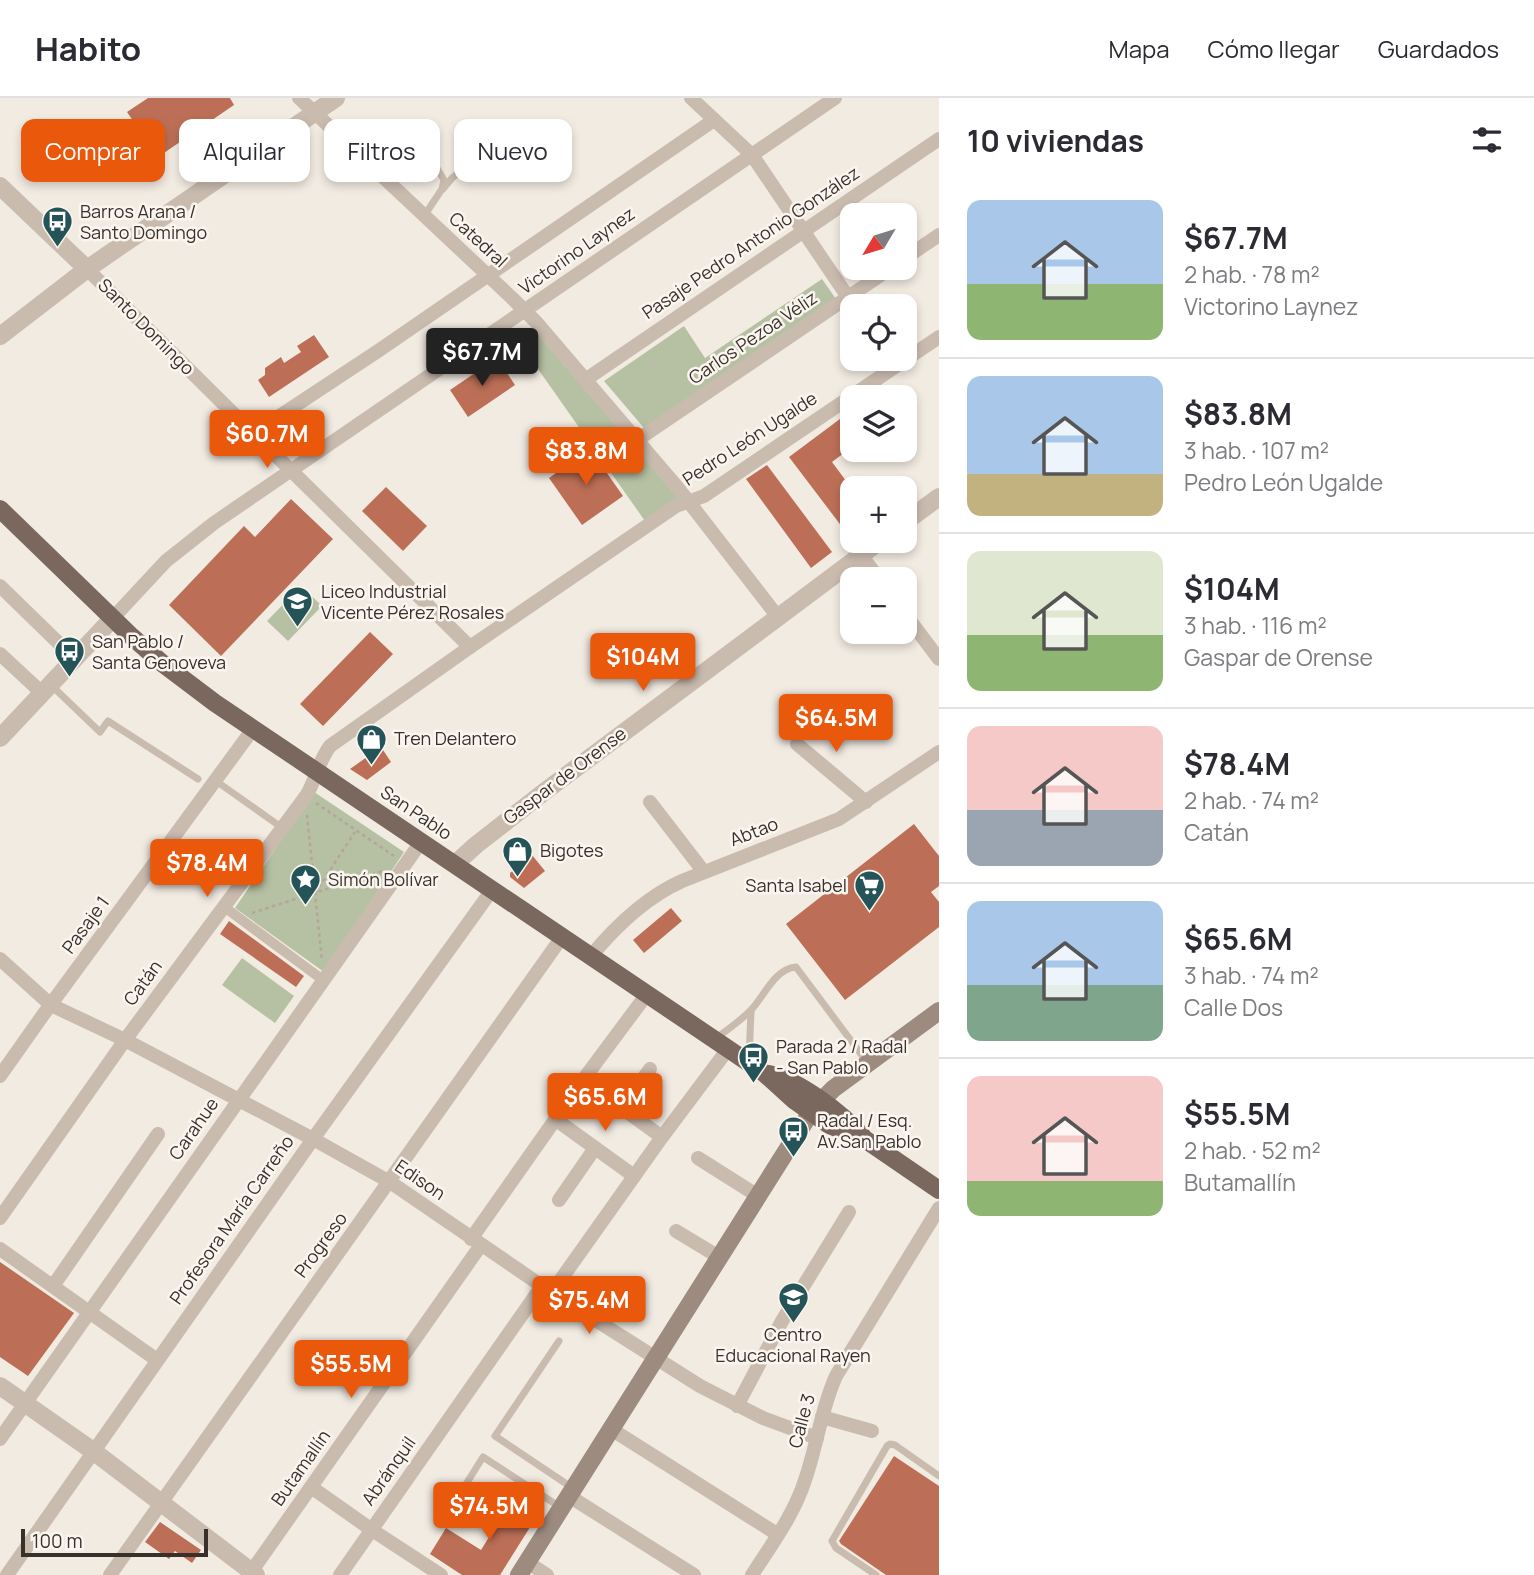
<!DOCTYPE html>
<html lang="es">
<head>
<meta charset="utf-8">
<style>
	body { margin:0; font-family:Manrope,sans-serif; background:#f2f2f3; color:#2b2b33; height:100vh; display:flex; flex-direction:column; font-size:26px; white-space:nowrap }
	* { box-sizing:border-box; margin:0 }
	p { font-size:23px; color:#7c7c81 }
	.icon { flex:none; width:38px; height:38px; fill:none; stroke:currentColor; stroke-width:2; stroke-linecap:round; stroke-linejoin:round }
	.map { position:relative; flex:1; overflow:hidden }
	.panel { display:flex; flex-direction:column; background:#fff; width:595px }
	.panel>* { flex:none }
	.top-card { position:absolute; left:21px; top:21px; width:665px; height:63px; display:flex; gap:14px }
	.needle { width:46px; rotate:232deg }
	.fabs { position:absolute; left:840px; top:105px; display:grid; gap:14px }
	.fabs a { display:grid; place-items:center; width:77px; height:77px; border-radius:14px; background:#fff; box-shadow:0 4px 10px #0003; font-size:35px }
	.scale { position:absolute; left:21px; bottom:18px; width:187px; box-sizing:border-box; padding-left:7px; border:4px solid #39302c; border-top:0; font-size:19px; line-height:24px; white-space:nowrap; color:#39302c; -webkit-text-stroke:5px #faf5ef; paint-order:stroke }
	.price { position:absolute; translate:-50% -60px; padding:0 16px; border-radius:7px; background:#ea580c; color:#fff; font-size:23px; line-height:46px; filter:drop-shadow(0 2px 4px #0008) }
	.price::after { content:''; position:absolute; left:50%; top:42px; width:21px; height:16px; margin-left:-10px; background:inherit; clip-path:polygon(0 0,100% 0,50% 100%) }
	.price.current { background:#222; color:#fff }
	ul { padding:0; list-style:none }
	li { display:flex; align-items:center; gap:21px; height:175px; padding:0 28px }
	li+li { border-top:2px solid #e1e1e2 }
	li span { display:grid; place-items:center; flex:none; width:196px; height:140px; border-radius:14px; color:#555 }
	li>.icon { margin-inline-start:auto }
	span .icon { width:84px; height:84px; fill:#fffc; stroke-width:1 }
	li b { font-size:30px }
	h2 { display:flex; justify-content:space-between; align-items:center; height:84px; padding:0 28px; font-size:30px }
	.pill { padding:0 24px; border-radius:14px; background:#fff; box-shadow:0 4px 10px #0003; font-size:24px; line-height:63px }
	.pill.current { background:#ea580c; color:#fff }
	header { display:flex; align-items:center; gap:42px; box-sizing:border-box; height:98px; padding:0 35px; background:#fff; border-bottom:2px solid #e1e1e2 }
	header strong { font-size:33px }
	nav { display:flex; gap:38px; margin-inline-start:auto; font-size:24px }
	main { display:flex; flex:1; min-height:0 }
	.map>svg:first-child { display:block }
	.green { fill:#b6c0a3 }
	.building { fill:#bc6f56 }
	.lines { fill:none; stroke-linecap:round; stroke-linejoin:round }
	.path { stroke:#b6a599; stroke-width:2.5; stroke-dasharray:3.5 3.5; stroke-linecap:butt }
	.service { stroke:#cabbaf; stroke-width:7 }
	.pedestrian { stroke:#cabbaf; stroke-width:10 }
	.minor { stroke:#cabbaf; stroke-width:14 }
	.tertiary { stroke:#cabbaf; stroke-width:18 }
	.secondary { stroke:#9d8b80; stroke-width:18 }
	.primary { stroke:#7a685f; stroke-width:18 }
	.labels { text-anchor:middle; stroke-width:5; stroke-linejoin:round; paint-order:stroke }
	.poi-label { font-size:18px; fill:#39302c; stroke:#faf5ef; text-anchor:start }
	.street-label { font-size:18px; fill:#39302c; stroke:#faf5ef }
</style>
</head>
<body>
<header>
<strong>Habito</strong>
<nav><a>Mapa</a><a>Cómo llegar</a><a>Guardados</a></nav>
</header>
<main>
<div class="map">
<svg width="939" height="1477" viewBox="0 0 939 1477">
	<rect width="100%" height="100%" fill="#f2ebe2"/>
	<g class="green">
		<path d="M822 181 836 201 644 330 604 283 684 228 705 260Z"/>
		<path d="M535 233 678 400 645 423 519 244Z"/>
		<path d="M301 488 322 508 288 543 267 523Z"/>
		<path d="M314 694 404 754 324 874 235 810Z"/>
		<path d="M242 860 294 898 275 925 222 887Z"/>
	</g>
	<g class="building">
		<path d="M148 0H230L234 7 158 59 127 14Z"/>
		<path d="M314 237 329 259 269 299 258 282 265 277V270L281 259 284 265 301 254 297 248Z"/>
		<path d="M497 260 515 287 468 319 450 292Z"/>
		<path d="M848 315 852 321V349L832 364 852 391V442L789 359Z"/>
		<path d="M590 351 623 398 582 427 549 380Z"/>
		<path d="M767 367 832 454 811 470 746 381Z"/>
		<path d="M386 389 427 428 403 453 362 413Z"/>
		<path d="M291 401 333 441 221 558 169 507 244 428 255 439Z"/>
		<path d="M370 534 393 556 323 628 300 606Z"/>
		<path d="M381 649 391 664 367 682 350 671Z"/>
		<path d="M914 726 939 758V788L931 794 939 804V829L845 902 786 826Z"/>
		<path d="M532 757 545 773 524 790 510 779V775Z"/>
		<path d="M671 810 682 823 644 855 633 842Z"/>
		<path d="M229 823 304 878 296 889 220 836Z"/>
		<path d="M0 1164 74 1215 28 1278 0 1259Z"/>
		<path d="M894 1358 939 1388V1477H886L841 1446 839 1443Z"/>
		<path d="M517 1394 542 1410 500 1477H462L430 1456 446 1430 481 1452Z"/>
		<path d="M160 1424 201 1452 192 1465 175 1453 169 1461 145 1444Z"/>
	</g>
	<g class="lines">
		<g class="path">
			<path d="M316 705 394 758"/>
			<path d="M307 717 322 863"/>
			<path d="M315 795 355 734"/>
			<path d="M252 815 386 772"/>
		</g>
		<g class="service">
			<path d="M406 33 435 67 444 82 442 91 424 118"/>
			<path d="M443 91 452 80 504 38"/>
			<path d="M51 587 100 634 108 623 198 681"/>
			<path d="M216 683 281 729"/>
			<path d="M715 941C727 932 739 924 750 913 764 899 774 871 796 869L867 964"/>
			<path d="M749 961 751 913"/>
			<path d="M559 1243 495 1338 574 1391"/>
			<path d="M451 1410 475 1426"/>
			<path d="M441 1426 483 1359 560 1409"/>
			<path d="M876 1477 836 1450 832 1443 887 1348 890 1346 895 1347 939 1378"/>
		</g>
		<path class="pedestrian" d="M223 808 323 882"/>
		<g class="minor">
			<path d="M299 0 512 200 537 225 678 390 778 519"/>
			<path d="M691 0 752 57 854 208"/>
			<path d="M905 160 939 137"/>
			<path d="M87 171 470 549"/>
			<path d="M585 282 939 41"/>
			<path d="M254 335 378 253 714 22"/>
			<path d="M637 342 891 170"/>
			<path d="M861 457 879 481"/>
			<path d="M0 488 74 560"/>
			<path d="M905 516 939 561"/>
			<path d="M112 521 166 463 214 425C421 283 628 141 835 0"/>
			<path d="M0 556 42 595"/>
			<path d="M797 646 866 704"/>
			<path d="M650 704 704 774"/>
			<path d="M591 858C616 828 646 799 682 783L839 721 939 654"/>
			<path d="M0 861 51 907 125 942 313 1041 390 1084 542 1188 700 1288 763 1320 817 1340"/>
			<path d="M0 978 43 917 253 631"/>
			<path d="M583 982 662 1039"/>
			<path d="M622 1010 650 971"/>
			<path d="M555 1021 634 1078"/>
			<path d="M698 1060 758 1098"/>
			<path d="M559 1102 595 1050"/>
			<path d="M0 1120 125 942 306 698C316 682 318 664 330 648L470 549 676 408 704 398 939 239"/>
			<path d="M676 1133 719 1159"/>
			<path d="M471 1141 583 982 647 896"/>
			<path d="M0 1151 157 1262"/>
			<path d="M53 1188 158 1036"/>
			<path d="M552 1194 662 1039 728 951"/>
			<path d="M737 1308 782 1223 849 1114"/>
			<path d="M822 1319 872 1333"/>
			<path d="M611 1331 777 1436"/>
			<path d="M0 1341 421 744"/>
			<path d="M311 1389 372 1432 441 1477"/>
			<path d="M569 1398 694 1477"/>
			<path d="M527 1464 547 1477"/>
			<path d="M7 1477 313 1041 492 792"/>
			<path d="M110 1477 562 839"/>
			<path d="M249 1477 481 1147"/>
			<path d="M340 1477 542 1188"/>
			<path d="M752 1477C771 1447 794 1417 805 1382 817 1348 821 1311 836 1278L939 1110"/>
		</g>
		<g class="tertiary">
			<path d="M0 88 87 171"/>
			<path d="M0 238 87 171 336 0"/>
			<path d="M905 424 939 399"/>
			<path d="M0 640 112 521"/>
			<path d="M455 766 476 747 544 694 880 443"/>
			<path d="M0 1288 93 1353 256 1477"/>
		</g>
		<path class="secondary" d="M519 1477 811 1014 833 991 939 913"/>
		<g class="primary">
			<path d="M0 411 130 537 162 565 215 605 764 975 795 1003 829 1027 866 1042 939 1092"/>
			<path d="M769 976C799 982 843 1016 863 1039"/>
		</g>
	</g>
	<defs>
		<symbol id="bus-pin" viewBox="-11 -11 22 30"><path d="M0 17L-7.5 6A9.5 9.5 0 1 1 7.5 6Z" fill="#255458" stroke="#faf5ef"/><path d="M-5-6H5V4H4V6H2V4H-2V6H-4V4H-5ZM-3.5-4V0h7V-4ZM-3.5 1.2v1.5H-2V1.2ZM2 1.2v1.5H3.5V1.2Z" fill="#fff"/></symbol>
		<symbol id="school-pin" viewBox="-11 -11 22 30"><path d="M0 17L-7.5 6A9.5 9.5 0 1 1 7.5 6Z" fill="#255458" stroke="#faf5ef"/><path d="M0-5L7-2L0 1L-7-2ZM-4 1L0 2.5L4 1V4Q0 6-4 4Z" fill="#fff"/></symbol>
		<symbol id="shop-pin" viewBox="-11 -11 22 30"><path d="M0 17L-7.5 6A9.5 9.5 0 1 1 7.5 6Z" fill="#255458" stroke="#faf5ef"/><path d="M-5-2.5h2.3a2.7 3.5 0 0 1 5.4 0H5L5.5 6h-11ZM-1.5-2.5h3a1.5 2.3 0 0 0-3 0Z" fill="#fff"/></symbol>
		<symbol id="sight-pin" viewBox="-11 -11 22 30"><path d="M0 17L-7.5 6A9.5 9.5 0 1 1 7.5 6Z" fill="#255458" stroke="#faf5ef"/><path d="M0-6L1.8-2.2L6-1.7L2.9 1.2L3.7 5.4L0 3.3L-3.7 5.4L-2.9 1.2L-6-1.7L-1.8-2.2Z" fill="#fff"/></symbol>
		<symbol id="supermarket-pin" viewBox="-11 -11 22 30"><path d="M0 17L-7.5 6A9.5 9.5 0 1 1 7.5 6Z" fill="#255458" stroke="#faf5ef"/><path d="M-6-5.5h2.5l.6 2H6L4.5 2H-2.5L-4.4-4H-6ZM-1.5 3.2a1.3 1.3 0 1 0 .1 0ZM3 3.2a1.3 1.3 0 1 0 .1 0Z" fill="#fff"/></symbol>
	</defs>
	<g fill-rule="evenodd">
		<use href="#bus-pin" x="40" y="106" width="35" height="47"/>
		<use href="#school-pin" x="280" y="486" width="35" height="47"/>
		<use href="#bus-pin" x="52" y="536" width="35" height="47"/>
		<use href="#shop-pin" x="354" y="624" width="35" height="47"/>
		<use href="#shop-pin" x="500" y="736" width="35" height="47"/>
		<use href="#sight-pin" x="288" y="764" width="35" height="47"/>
		<use href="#supermarket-pin" x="852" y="770" width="35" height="47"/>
		<use href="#bus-pin" x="736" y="942" width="35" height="47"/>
		<use href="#bus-pin" x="776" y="1016" width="35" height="47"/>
		<use href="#school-pin" x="776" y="1182" width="35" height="47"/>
	</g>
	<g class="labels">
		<g class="poi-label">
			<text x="80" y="120">Barros Arana /<tspan x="80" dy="21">Santo Domingo</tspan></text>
			<text x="321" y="500">Liceo Industrial<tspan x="321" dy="21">Vicente Pérez Rosales</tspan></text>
			<text x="92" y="550">San Pablo /<tspan x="92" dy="21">Santa Genoveva</tspan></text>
			<text x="394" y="647">Tren Delantero</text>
			<text x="540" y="759">Bigotes</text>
			<text x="328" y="788">Simón Bolívar</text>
			<text x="847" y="794" text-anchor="end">Santa Isabel</text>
			<text x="776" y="955">Parada 2 / Radal<tspan x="776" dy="21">- San Pablo</tspan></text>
			<text x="817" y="1029">Radal / Esq.<tspan x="817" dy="21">Av.San Pablo</tspan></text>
			<text x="793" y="1243" text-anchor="middle">Centro<tspan x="793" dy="21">Educacional Rayen</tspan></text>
		</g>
		<g class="street-label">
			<text transform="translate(478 142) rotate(43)" y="6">Catedral</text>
			<text transform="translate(751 145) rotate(-34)" y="6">Pasaje Pedro Antonio González</text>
			<text transform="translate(577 153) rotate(-35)" y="6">Victorino Laynez</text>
			<text transform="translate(146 229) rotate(45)" y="6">Santo Domingo</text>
			<text transform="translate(753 240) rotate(-34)" y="6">Carlos Pezoa Véliz</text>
			<text transform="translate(750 341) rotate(-33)" y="6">Pedro León Ugalde</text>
			<text transform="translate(565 678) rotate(-37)" y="6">Gaspar de Orense</text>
			<text transform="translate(416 715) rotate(34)" y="6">San Pablo</text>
			<text transform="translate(754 734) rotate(-21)" y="6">Abtao</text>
			<text transform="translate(86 827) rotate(-54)" y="6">Pasaje 1</text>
			<text transform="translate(143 885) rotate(-54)" y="6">Catán</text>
			<text transform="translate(194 1031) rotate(-55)" y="6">Carahue</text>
			<text transform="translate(420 1082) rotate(34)" y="6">Edison</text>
			<text transform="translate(232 1122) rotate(-55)" y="6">Profesora María Carreño</text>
			<text transform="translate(321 1147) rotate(-54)" y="6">Progreso</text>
			<text transform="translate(802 1323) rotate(-75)" y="6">Calle 3</text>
			<text transform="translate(301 1370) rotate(-55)" y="6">Butamallín</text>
			<text transform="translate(389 1373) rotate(-55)" y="6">Abránquil</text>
		</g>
	</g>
</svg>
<div class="fabs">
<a><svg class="needle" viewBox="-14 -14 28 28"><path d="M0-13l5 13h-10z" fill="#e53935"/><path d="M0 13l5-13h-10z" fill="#7c7c81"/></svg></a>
<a><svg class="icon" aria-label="locate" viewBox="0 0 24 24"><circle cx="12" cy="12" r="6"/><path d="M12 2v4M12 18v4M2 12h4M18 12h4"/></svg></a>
<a><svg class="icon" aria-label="layers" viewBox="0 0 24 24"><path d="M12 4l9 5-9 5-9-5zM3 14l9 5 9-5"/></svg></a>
<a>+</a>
<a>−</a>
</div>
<div class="scale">100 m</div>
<b class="price current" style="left:482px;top:290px">$67.7M</b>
<b class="price" style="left:267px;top:372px">$60.7M</b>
<b class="price" style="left:586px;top:389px">$83.8M</b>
<b class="price" style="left:643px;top:595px">$104M</b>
<b class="price" style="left:836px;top:656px">$64.5M</b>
<b class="price" style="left:207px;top:801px">$78.4M</b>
<b class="price" style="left:605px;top:1035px">$65.6M</b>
<b class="price" style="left:589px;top:1238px">$75.4M</b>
<b class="price" style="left:351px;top:1302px">$55.5M</b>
<b class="price" style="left:489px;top:1444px">$74.5M</b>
<div class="top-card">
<a class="pill current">Comprar</a>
<a class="pill">Alquilar</a>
<a class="pill">Filtros</a>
<a class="pill">Nuevo</a>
</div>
</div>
<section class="panel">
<h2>10 viviendas<svg class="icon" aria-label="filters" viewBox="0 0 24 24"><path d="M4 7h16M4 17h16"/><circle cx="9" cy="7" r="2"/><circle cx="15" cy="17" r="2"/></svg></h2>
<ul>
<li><span style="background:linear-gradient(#a9c7e8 60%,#8fb573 0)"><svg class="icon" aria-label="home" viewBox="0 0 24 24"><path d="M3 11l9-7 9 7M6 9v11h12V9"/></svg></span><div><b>$67.7M</b><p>2 hab. · 78 m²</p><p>Victorino Laynez</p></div></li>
<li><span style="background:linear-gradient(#a9c7e8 70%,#c2b280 0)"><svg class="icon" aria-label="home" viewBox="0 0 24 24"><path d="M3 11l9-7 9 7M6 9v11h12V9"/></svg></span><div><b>$83.8M</b><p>3 hab. · 107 m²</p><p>Pedro León Ugalde</p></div></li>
<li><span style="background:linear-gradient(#dfe7d0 60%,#8fb573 0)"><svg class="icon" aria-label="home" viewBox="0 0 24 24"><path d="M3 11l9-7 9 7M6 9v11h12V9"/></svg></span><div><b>$104M</b><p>3 hab. · 116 m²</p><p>Gaspar de Orense</p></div></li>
<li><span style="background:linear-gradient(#f6c9c9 60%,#9aa5b1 0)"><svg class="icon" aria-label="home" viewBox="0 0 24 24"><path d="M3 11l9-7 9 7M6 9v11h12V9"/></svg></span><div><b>$78.4M</b><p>2 hab. · 74 m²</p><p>Catán</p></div></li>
<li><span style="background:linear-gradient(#a9c7e8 60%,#7fa58c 0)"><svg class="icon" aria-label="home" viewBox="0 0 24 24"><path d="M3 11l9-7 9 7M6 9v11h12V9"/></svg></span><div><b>$65.6M</b><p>3 hab. · 74 m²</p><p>Calle Dos</p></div></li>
<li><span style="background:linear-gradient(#f6c9c9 75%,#8fb573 0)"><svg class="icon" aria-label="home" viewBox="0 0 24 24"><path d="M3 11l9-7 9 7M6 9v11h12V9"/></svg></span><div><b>$55.5M</b><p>2 hab. · 52 m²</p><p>Butamallín</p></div></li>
</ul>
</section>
</main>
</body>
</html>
